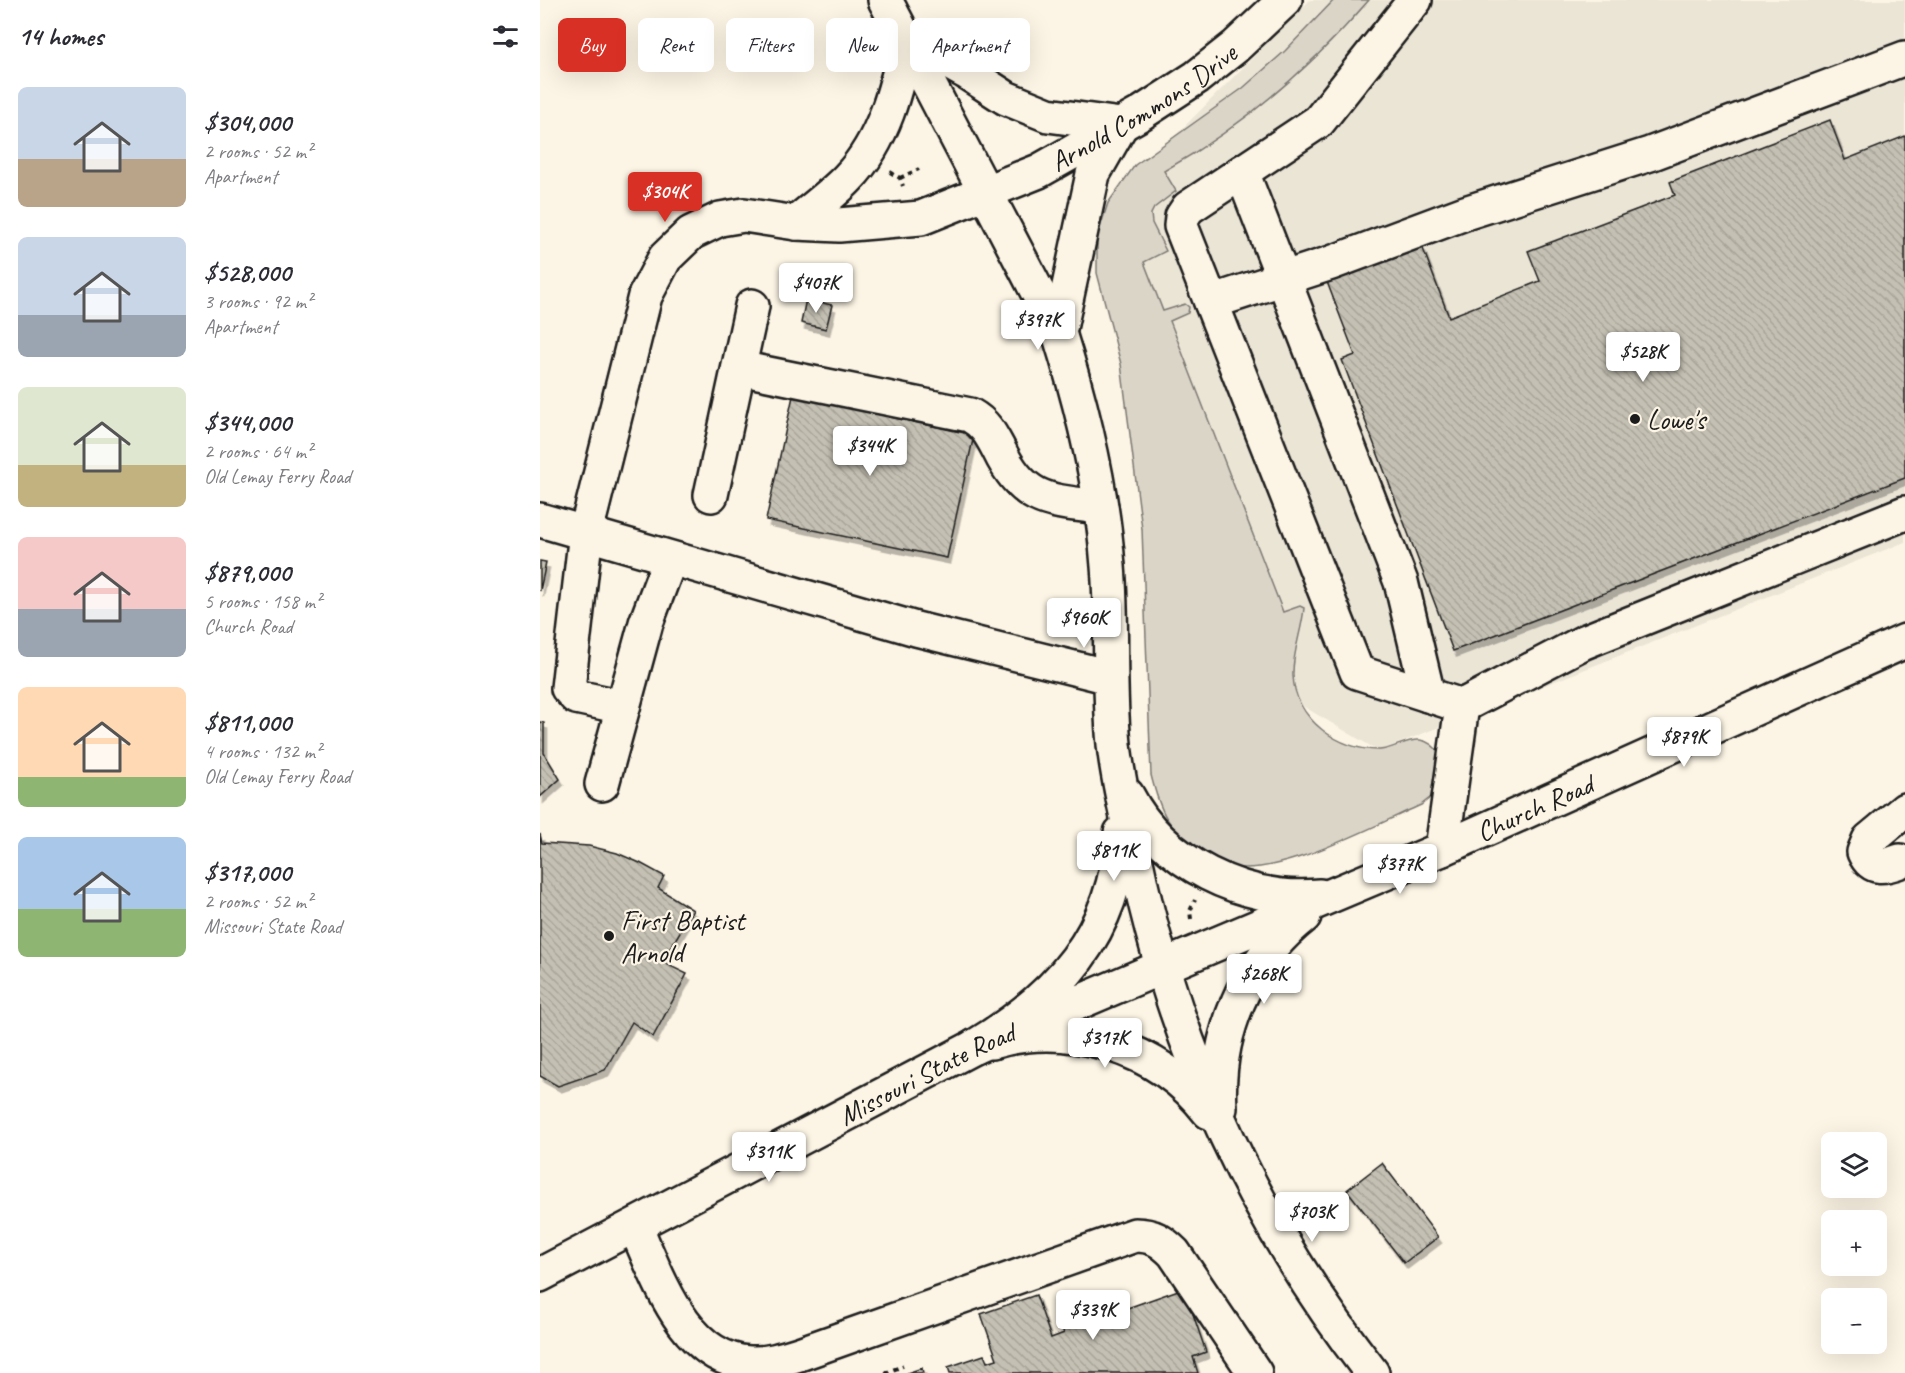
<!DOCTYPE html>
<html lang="en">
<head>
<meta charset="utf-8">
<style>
	body { margin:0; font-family:Caveat,sans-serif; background:#f2f2f3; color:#2b2b33; height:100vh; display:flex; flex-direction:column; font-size:22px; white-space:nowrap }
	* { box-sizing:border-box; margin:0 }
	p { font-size:20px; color:#7c7c81 }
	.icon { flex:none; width:33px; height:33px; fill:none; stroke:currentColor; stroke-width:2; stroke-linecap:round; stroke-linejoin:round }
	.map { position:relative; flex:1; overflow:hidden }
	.panel { display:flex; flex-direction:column; background:#fff; width:540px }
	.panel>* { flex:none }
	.hud { position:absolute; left:18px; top:18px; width:570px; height:54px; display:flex; gap:12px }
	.controls { position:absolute; left:1281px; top:1132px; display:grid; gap:12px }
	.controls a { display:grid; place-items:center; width:66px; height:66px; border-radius:9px; background:#fff; box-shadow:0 6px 24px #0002; font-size:30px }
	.price { position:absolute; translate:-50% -51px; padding:0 14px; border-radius:6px; background:#fff; color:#222; font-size:20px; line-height:39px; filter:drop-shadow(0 2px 3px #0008) }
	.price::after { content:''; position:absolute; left:50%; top:36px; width:18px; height:14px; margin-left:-9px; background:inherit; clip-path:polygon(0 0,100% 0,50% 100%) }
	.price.on { background:#d93025; color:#fff }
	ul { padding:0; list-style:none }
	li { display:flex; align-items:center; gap:18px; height:150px; padding:0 18px }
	li span { display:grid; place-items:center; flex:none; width:168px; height:120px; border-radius:9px; color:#555 }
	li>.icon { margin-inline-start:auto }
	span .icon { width:72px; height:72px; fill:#fffc; stroke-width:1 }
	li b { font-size:26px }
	h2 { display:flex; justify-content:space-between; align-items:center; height:72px; padding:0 18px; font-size:26px }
	.tag { padding:0 21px; border-radius:9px; background:#fff; box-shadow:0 6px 24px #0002; font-size:21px; line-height:54px }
	.tag.on { background:#d93025; color:#fff }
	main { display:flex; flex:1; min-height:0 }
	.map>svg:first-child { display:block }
	.built { fill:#ebe5d6 }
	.grass { fill:#dbd5c8; stroke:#7c7872; stroke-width:1.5 }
	.building { fill:url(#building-back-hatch); stroke:#1c1c1c; stroke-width:1.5; filter:url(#shadow) }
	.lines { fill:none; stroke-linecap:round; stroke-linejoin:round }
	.minor-casing { stroke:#1c1c1c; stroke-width:38 }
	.major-casing { stroke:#1c1c1c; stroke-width:38 }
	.path { stroke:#1c1c1c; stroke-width:4; stroke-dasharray:4.5 4.5; stroke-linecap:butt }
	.minor { stroke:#fcf5e5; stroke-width:33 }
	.major { stroke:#fcf5e5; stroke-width:33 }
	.poi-dot { fill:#1c1c1c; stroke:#fcf5e5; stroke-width:2 }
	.labels { text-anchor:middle; stroke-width:4.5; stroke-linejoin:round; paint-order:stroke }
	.street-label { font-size:28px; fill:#1c1c1c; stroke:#fcf5e5 }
	.poi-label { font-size:28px; fill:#1c1c1c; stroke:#fcf5e5; text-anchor:start }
</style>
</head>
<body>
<main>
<section class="panel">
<h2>14 homes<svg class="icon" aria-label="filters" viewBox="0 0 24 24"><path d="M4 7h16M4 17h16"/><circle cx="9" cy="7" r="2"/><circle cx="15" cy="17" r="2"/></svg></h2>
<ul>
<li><span style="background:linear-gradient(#c9d6e8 60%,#b9a48a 0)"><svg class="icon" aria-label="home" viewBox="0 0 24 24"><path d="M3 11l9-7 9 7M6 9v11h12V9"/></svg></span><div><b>$304,000</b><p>2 rooms · 52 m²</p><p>Apartment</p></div></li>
<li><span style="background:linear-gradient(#c9d6e8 65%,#9aa5b1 0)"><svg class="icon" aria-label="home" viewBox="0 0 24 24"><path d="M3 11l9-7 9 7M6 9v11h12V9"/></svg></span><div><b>$528,000</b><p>3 rooms · 92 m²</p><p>Apartment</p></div></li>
<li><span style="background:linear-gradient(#dfe7d0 65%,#c2b280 0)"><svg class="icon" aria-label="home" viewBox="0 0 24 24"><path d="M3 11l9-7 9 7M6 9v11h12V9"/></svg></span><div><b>$344,000</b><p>2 rooms · 64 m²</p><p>Old Lemay Ferry Road</p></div></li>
<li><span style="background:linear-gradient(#f6c9c9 60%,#9aa5b1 0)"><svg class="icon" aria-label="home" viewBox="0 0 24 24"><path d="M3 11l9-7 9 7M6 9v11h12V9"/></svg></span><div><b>$879,000</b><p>5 rooms · 158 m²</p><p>Church Road</p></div></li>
<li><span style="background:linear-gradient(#ffd9b3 75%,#8fb573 0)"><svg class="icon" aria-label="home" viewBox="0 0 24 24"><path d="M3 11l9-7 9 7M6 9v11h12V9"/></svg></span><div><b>$811,000</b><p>4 rooms · 132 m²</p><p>Old Lemay Ferry Road</p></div></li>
<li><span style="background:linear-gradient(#a9c7e8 60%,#8fb573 0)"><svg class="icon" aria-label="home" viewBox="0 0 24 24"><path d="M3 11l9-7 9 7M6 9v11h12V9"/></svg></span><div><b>$317,000</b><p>2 rooms · 52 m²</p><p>Missouri State Road</p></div></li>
</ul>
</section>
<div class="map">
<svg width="1365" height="1373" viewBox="0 0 1365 1373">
	<defs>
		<pattern id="building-back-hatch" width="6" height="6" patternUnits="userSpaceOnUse" patternTransform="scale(1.5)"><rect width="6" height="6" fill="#c4c0b3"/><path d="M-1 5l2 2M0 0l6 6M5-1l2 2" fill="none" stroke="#a8a499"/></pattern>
		<filter id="shadow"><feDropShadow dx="3.5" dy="6" stdDeviation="0" flood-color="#0004"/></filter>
	</defs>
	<rect width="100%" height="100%" fill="#fcf5e5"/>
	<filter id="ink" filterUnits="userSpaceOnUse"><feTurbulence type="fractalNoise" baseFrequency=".0167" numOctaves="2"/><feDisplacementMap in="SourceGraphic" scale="12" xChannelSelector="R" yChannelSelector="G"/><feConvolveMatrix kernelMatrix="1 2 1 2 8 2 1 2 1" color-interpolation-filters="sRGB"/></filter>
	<g filter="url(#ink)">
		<path class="built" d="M770 0H1365V542L839 751 761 705 590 268 617 154Z"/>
		<path class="grass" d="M794 0H829C770 69 703 126 624 171L636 191 614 208 611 214 612 223 626 251 604 262 623 311 645 304 649 307 648 313 630 321 743 612 760 606 764 608C762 631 752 653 753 676 755 719 799 751 840 750 853 749 866 739 880 740 890 741 897 749 902 756L891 797 881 805C834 825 726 886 677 863 671 860 664 854 658 850 627 828 620 811 611 775L602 529 581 364 557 273V237L568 203 595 165 703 88 745 51Z"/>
		<g class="building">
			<path d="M1290 120 1305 160 1365 136V478L913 651 802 360 815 355 787 282 882 246 909 317 1000 281 988 251 1135 195 1130 182Z"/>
			<path d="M266 299 292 305 286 329 261 323Z"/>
			<path d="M253 396 434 435 407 558 226 520Z"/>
			<path d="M0 561 6 562 0 591Z"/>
			<path d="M0 722 4 723V753L20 779 0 797Z"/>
			<path d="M0 834 2 843 49 846 77 853 100 863 124 876 118 888 153 910 122 962 147 974 113 1037 92 1022 65 1070 18 1086 0 1076Z"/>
			<path d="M842 1163 898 1237 864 1263 807 1190Z"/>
			<path d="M644 1288 666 1352 653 1357 658 1373H410L408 1367 444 1355 447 1362 457 1359 441 1314 496 1295 511 1338 524 1333 522 1329 558 1317 559 1323 581 1315 579 1311Z"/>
			<path d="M382 1368 383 1373H367Z"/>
		</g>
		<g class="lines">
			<defs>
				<g id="minor">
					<path d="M875 0 779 121 648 208 642 217 641 226 817 672 922 706 1044 642 1365 513"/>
					<path d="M702 172 861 582 888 695"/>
					<path d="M671 302 791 263 925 213 1110 154 1365 58"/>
					<path d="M199 368 430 415C446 424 451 435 459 450 484 502 509 501 561 507"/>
					<path d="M171 495 212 306"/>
					<path d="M0 520 376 629 570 677"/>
					<path id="s1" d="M83 707 36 697 28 688 46 532 105 296 125 258 151 233 180 219 204 215 256 223 299 225 381 218 499 171 600 114 657 77 695 47 745 0"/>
					<path d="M62 784 106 623 130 559"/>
					<path d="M902 849 922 706"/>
					<path d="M1360 861C1344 867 1332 870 1324 852L1329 840 1365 810"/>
					<path d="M95 1226C118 1276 144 1360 210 1363 227 1364 243 1359 259 1354L595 1235C613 1235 622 1241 634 1253L715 1373"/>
					<path id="s2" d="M0 1275 434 1047 622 967"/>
				</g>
				<g id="major">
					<path d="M345 0 519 333C543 409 562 486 568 566 573 625 568 685 574 744 577 775 585 806 591 837 629 1036 707 1213 832 1373"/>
					<path d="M256 223C273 208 293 194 308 178 344 141 357 87 367 39L426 72 466 98 508 115 581 125 553 174 519 333"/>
					<path d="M587 795C622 863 704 903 780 896"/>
					<path id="s3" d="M622 967 902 849 1365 641"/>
					<path d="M452 1042C529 1019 620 1048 669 1112"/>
					<path d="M434 1047C517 997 576 934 581 833"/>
					<path d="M680 1108C675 1033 706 962 764 916"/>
				</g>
			</defs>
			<use href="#minor" class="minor-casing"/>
			<use href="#major" class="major-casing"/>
			<g class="path">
				<path d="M350 172 360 178 363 186"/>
				<path d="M360 178 379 169"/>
				<path d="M651 919 650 911 655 900"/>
				<path d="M345 1373 363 1366"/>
			</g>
			<use href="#minor" class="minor"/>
			<use href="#major" class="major"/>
		</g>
	</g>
	<g class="poi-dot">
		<circle cx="1095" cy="419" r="6"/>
		<circle cx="69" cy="936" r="6"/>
	</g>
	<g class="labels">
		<g class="street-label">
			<text dy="10" stroke="none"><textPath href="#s1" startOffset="1023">Arnold Commons Drive</textPath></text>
			<text dy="10" stroke="none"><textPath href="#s3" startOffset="405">Church Road</textPath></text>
			<text dy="10" stroke="none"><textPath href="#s2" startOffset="436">Missouri State Road</textPath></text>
		</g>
		<g class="poi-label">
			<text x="1107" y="429">Lowe's</text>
			<text x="81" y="930">First Baptist<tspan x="81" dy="32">Arnold</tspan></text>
		</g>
	</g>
</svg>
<div class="controls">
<a><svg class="icon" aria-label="layers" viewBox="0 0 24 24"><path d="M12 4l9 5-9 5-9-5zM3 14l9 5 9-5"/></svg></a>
<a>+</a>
<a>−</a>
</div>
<b class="price on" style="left:125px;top:223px">$304K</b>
<b class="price" style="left:276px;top:314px">$407K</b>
<b class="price" style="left:498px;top:351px">$397K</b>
<b class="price" style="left:1103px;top:383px">$528K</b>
<b class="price" style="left:330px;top:477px">$344K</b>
<b class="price" style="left:544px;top:649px">$960K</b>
<b class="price" style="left:1144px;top:768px">$879K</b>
<b class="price" style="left:574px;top:882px">$811K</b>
<b class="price" style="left:860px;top:895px">$377K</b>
<b class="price" style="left:724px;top:1005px">$268K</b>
<b class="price" style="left:565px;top:1069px">$317K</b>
<b class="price" style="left:229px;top:1183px">$311K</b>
<b class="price" style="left:772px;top:1243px">$703K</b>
<b class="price" style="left:553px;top:1341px">$339K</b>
<div class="hud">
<a class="tag on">Buy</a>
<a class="tag">Rent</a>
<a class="tag">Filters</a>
<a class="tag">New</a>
<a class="tag">Apartment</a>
</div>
</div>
</main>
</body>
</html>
